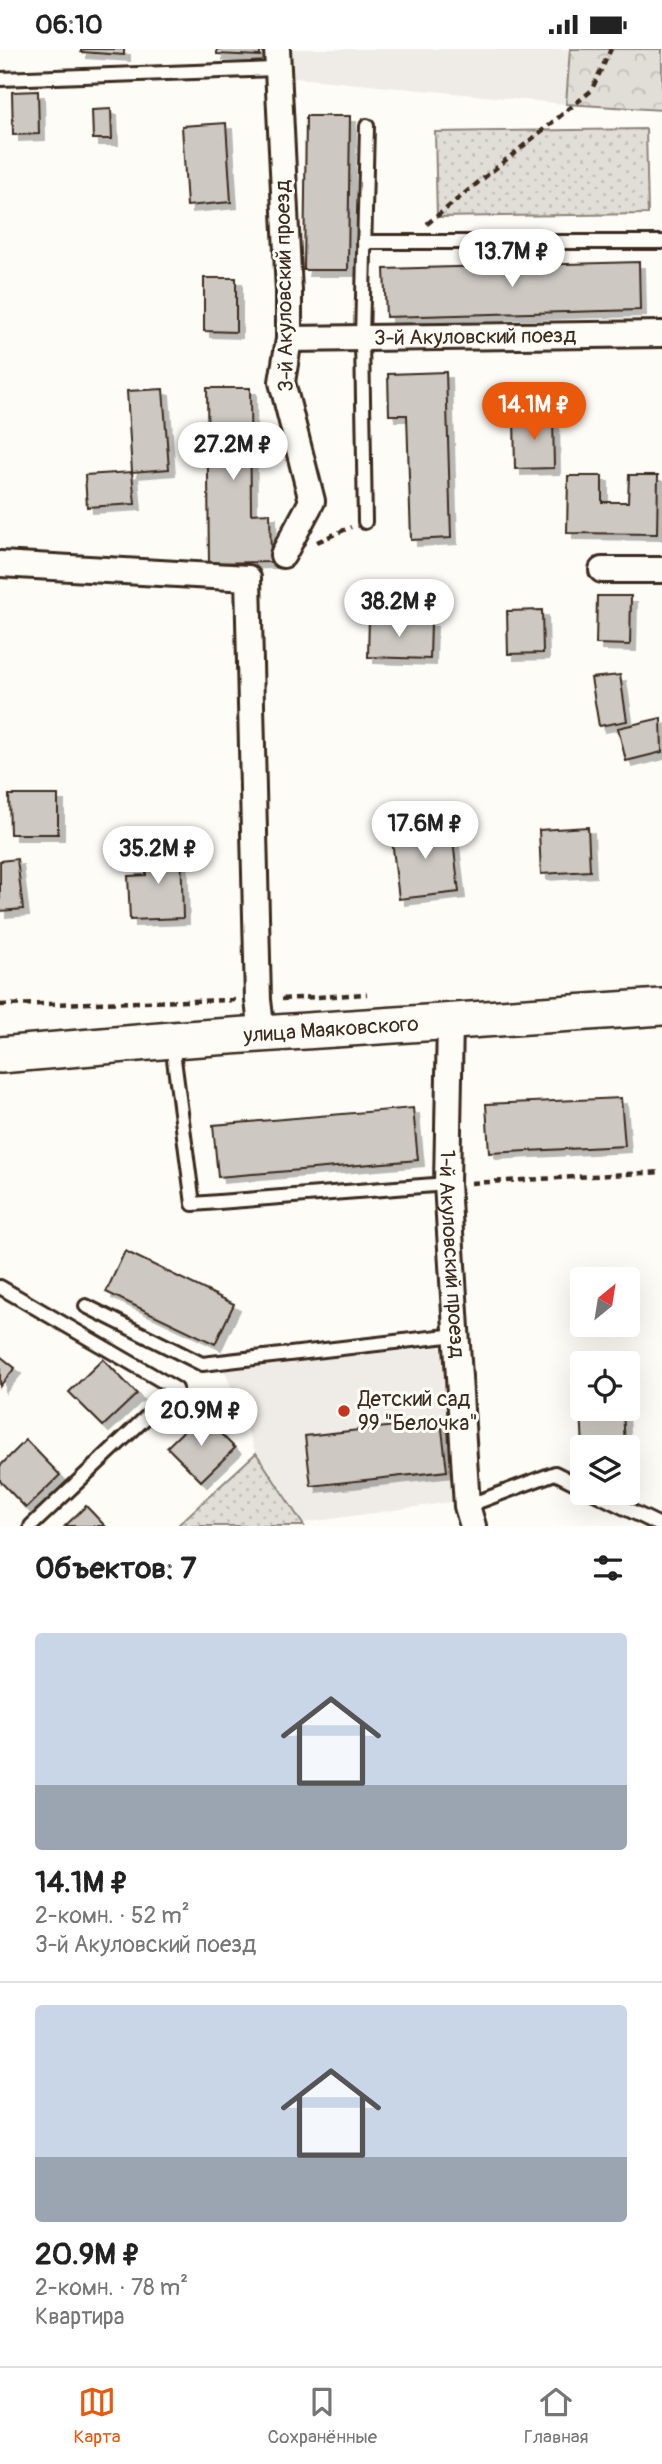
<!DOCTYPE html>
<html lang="ru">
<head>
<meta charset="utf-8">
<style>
	body { margin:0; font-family:Pangolin,sans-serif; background:#f6f6f6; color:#222; height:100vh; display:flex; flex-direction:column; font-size:26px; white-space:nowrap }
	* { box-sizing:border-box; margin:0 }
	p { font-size:23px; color:#767676 }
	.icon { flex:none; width:38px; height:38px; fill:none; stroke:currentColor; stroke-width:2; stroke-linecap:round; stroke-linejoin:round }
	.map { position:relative; height:1477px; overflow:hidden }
	.sheet { display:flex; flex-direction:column; background:#fff; flex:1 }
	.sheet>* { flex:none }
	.needle { width:46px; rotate:30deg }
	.buttons { position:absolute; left:570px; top:1218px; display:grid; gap:14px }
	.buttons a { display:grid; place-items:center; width:70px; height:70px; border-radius:7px; background:#fff; box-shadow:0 7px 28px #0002; font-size:35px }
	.price { position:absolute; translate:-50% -60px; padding:0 16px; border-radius:24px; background:#fff; color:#222; font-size:23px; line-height:46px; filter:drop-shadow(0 2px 4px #0008) }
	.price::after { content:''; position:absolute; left:50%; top:42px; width:21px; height:16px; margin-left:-10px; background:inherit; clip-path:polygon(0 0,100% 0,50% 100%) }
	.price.active { background:#ea580c; color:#fff }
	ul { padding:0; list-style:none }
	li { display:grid; align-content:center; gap:14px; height:371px; padding:0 35px }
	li+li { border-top:2px solid #e0e0e0 }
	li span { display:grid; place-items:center; height:217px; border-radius:7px; color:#555 }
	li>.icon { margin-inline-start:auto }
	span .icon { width:126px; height:126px; fill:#fffc; stroke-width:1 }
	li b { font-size:30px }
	h2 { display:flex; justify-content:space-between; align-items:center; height:84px; padding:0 35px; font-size:30px }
	.status { display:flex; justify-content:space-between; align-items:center; height:49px; padding:0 35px; background:#fff; direction:ltr }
	.status svg { height:19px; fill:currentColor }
	.tab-bar { display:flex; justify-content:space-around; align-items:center; height:98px; border-top:2px solid #e0e0e0; background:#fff; font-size:19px; color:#767676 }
	.tab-bar a { display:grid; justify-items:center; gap:4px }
	.tab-bar .active { color:#ea580c }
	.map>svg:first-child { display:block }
	.built { fill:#efece7 }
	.forest { fill:url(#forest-crowns); stroke:#8e847a; stroke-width:2 }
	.park { fill:url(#park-dots); stroke:#8e847a; stroke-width:2 }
	.building { fill:#cdc8c2; stroke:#3b2a1e; stroke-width:2; filter:url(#shadow) }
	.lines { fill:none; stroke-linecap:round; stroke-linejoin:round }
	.lane-casing { stroke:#3b2a1e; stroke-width:18 }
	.street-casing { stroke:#3b2a1e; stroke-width:30 }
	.secondary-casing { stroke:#3b2a1e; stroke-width:40 }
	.path { stroke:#3b2a1e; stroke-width:4.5; stroke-dasharray:7 5; stroke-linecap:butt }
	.lane { stroke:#fdfcf7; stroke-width:12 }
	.street { stroke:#fdfcf7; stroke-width:24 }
	.secondary { stroke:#fdfcf7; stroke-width:35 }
	.poi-dot { fill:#c8321e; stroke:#fdfcf7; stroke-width:2.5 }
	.labels { text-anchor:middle; stroke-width:6; stroke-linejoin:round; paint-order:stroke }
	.street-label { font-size:21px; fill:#3b2a1e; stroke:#fdfcf7 }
	.poi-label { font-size:21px; fill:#3b2a1e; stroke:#fdfcf7; text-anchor:start }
</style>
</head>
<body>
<div class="status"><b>06:10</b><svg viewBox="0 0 49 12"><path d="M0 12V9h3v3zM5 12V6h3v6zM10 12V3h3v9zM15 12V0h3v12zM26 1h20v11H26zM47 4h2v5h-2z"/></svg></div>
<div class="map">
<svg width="662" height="1477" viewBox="0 0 662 1477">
	<defs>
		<pattern id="forest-crowns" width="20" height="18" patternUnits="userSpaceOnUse" patternTransform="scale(1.75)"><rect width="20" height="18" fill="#e1ded7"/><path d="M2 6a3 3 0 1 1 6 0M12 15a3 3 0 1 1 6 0" fill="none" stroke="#c2bfb8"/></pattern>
		<pattern id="park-dots" width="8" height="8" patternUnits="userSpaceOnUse" patternTransform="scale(1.75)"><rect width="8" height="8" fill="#e1ded7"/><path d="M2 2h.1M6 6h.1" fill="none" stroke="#c2bfb8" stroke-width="1.8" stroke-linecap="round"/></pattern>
		<filter id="shadow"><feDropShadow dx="6" dy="6" stdDeviation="0" flood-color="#0004"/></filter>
	</defs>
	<rect width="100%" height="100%" fill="#fdfcf7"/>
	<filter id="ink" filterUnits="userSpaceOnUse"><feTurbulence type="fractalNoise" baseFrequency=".0143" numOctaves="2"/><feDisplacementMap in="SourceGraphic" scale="14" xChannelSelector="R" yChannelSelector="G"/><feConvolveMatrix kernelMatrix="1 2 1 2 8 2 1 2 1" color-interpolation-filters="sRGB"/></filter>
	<g filter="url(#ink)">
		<g class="built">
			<path d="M287 0H570L566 55 286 28Z"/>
			<path d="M441 1298 458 1452 303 1474 256 1404 224 1320Z"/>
		</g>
		<path class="forest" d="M570 0H662V61L566 55Z"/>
		<g class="park">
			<path d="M646 80 648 165 437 168 435 83Z"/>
			<path d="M256 1404 304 1477H177Z"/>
		</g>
		<g class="building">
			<path d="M81 0H124V6L81 3Z"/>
			<path d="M217 0H260V7L217 5Z"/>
			<path d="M38 42 39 85 13 86 12 43Z"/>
			<path d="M111 60 112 90H93L92 61Z"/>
			<path d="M306 67H350L348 221H304Z"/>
			<path d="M226 74 231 153 187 157 182 77Z"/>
			<path d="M639 213 640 261 386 268 384 220Z"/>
			<path d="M204 229H236V283L204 282Z"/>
			<path d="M446 323 451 489 411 491 407 366H389L388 325Z"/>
			<path d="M207 339H250L251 465 270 464 271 513 209 514Z"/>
			<path d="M163 340 169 420 132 423 127 342Z"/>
			<path d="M553 366 554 419 515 420 514 367Z"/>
			<path d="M132 423 135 455 87 458 85 426Z"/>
			<path d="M629 426H658L657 485 567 484 568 427H602V453H628Z"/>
			<path d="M597 547H631L630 596 596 595Z"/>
			<path d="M542 561 543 604 508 605 507 562Z"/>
			<path d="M369 569 431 572 430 610 368 608Z"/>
			<path d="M620 626 627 672 599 677 591 629Z"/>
			<path d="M661 669 662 703 626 712 618 679Z"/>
			<path d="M9 746H58V785H10Z"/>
			<path d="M451 774 459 843 399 850 391 782Z"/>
			<path d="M588 778 590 822 541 825 539 781Z"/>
			<path d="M181 797 183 869 130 871 128 827 146 826 145 799Z"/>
			<path d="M17 810 23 860 0 862V812Z"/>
			<path d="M621 1049 625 1097 489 1104 486 1055Z"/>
			<path d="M413 1059 418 1111 218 1128 213 1076Z"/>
			<path d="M125 1202 234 1255 215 1295 106 1243Z"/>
			<path d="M0 1307 15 1319 0 1337Z"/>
			<path d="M103 1310 137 1345 103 1377 69 1343Z"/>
			<path d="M581 1360H623L625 1398 583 1399Z"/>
			<path d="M201 1365 235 1399 201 1432 167 1398Z"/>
			<path d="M441 1372 447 1422 311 1437 305 1387Z"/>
			<path d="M26 1391 60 1426 26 1459 0 1432V1417Z"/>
			<path d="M86 1457 105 1477H65Z"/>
		</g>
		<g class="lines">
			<defs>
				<g id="lane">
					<path d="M0 30 276 20"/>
					<path d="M364 193H662"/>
					<path d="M365 473 362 290 367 77"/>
					<path d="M172 995 193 1155 447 1135"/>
					<path d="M0 1238 176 1340 31 1477"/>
					<path d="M86 1257 202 1315 456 1286"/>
					<path d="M594 1444 662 1477"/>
					<path d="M467 1457 555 1424 583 1438"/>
				</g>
				<g id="street">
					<path d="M277 0 289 243V290L282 333 312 452 283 506"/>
					<path id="s1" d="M289 290 662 285"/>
					<path d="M0 515 248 529 258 951 262 985"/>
					<path d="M602 521H662"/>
					<path id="s2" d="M450 972 447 1135 467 1457 473 1477"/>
				</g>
				<g id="secondary">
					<path id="s3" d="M0 1006 172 991 662 958"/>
				</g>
			</defs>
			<use href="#lane" class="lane-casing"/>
			<use href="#street" class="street-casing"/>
			<use href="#secondary" class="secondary-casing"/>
			<g class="path">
				<path d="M427 175 591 42 611 0"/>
				<path d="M317 493 351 478"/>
				<path d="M282 950 367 945"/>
				<path d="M0 956 235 951"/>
				<path d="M471 1134 662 1123"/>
			</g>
			<use href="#lane" class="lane"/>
			<use href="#street" class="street"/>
			<use href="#secondary" class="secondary"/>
		</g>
	</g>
	<circle class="poi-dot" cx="344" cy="1362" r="7"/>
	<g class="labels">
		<g class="street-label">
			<text transform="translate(284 237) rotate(-91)" y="7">3-й Акуловский проезд</text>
			<text dy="7" stroke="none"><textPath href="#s1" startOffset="186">3-й Акуловский поезд</textPath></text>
			<text dy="7" stroke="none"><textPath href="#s3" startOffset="332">улица Маяковского</textPath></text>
			<text dy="7" stroke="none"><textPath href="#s2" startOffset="233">1-й Акуловский проезд</textPath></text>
		</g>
		<g class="poi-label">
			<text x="358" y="1357">Детский сад<tspan x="358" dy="24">99 "Белочка"</tspan></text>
		</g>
	</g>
</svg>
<div class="buttons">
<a><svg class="needle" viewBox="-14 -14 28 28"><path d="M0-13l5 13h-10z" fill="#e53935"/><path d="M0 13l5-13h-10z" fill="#767676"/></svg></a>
<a><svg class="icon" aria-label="locate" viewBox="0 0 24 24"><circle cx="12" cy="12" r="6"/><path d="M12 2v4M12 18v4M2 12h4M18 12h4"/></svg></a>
<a><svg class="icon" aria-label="layers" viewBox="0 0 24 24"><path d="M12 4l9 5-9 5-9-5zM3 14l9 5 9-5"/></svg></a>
</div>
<b class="price" style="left:512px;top:240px">13.7M ₽</b>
<b class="price active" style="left:534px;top:393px">14.1M ₽</b>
<b class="price" style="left:233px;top:433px">27.2M ₽</b>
<b class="price" style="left:399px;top:590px">38.2M ₽</b>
<b class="price" style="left:425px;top:812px">17.6M ₽</b>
<b class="price" style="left:158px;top:837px">35.2M ₽</b>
<b class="price" style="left:201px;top:1399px">20.9M ₽</b>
</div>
<section class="sheet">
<h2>Объектов: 7<svg class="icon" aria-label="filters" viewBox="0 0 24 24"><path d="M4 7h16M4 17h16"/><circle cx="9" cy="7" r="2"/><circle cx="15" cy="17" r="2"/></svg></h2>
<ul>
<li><span style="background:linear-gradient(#c9d6e8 70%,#9aa5b1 0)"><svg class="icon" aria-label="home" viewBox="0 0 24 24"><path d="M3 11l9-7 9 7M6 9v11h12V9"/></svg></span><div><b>14.1M ₽</b><p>2-комн. · 52 m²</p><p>3-й Акуловский поезд</p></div></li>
<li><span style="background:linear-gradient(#c9d6e8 70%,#9aa5b1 0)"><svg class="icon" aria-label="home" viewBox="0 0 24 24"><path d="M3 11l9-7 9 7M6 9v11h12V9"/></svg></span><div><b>20.9M ₽</b><p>2-комн. · 78 m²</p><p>Квартира</p></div></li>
</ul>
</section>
<nav class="tab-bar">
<a class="active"><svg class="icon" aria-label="map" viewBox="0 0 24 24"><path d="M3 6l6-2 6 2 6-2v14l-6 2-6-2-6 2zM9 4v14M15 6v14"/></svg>Карта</a>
<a><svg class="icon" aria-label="saved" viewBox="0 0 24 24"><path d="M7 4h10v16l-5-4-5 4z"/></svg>Сохранённые</a>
<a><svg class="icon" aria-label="home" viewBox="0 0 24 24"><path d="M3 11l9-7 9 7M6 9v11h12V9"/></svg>Главная</a>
</nav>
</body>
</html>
